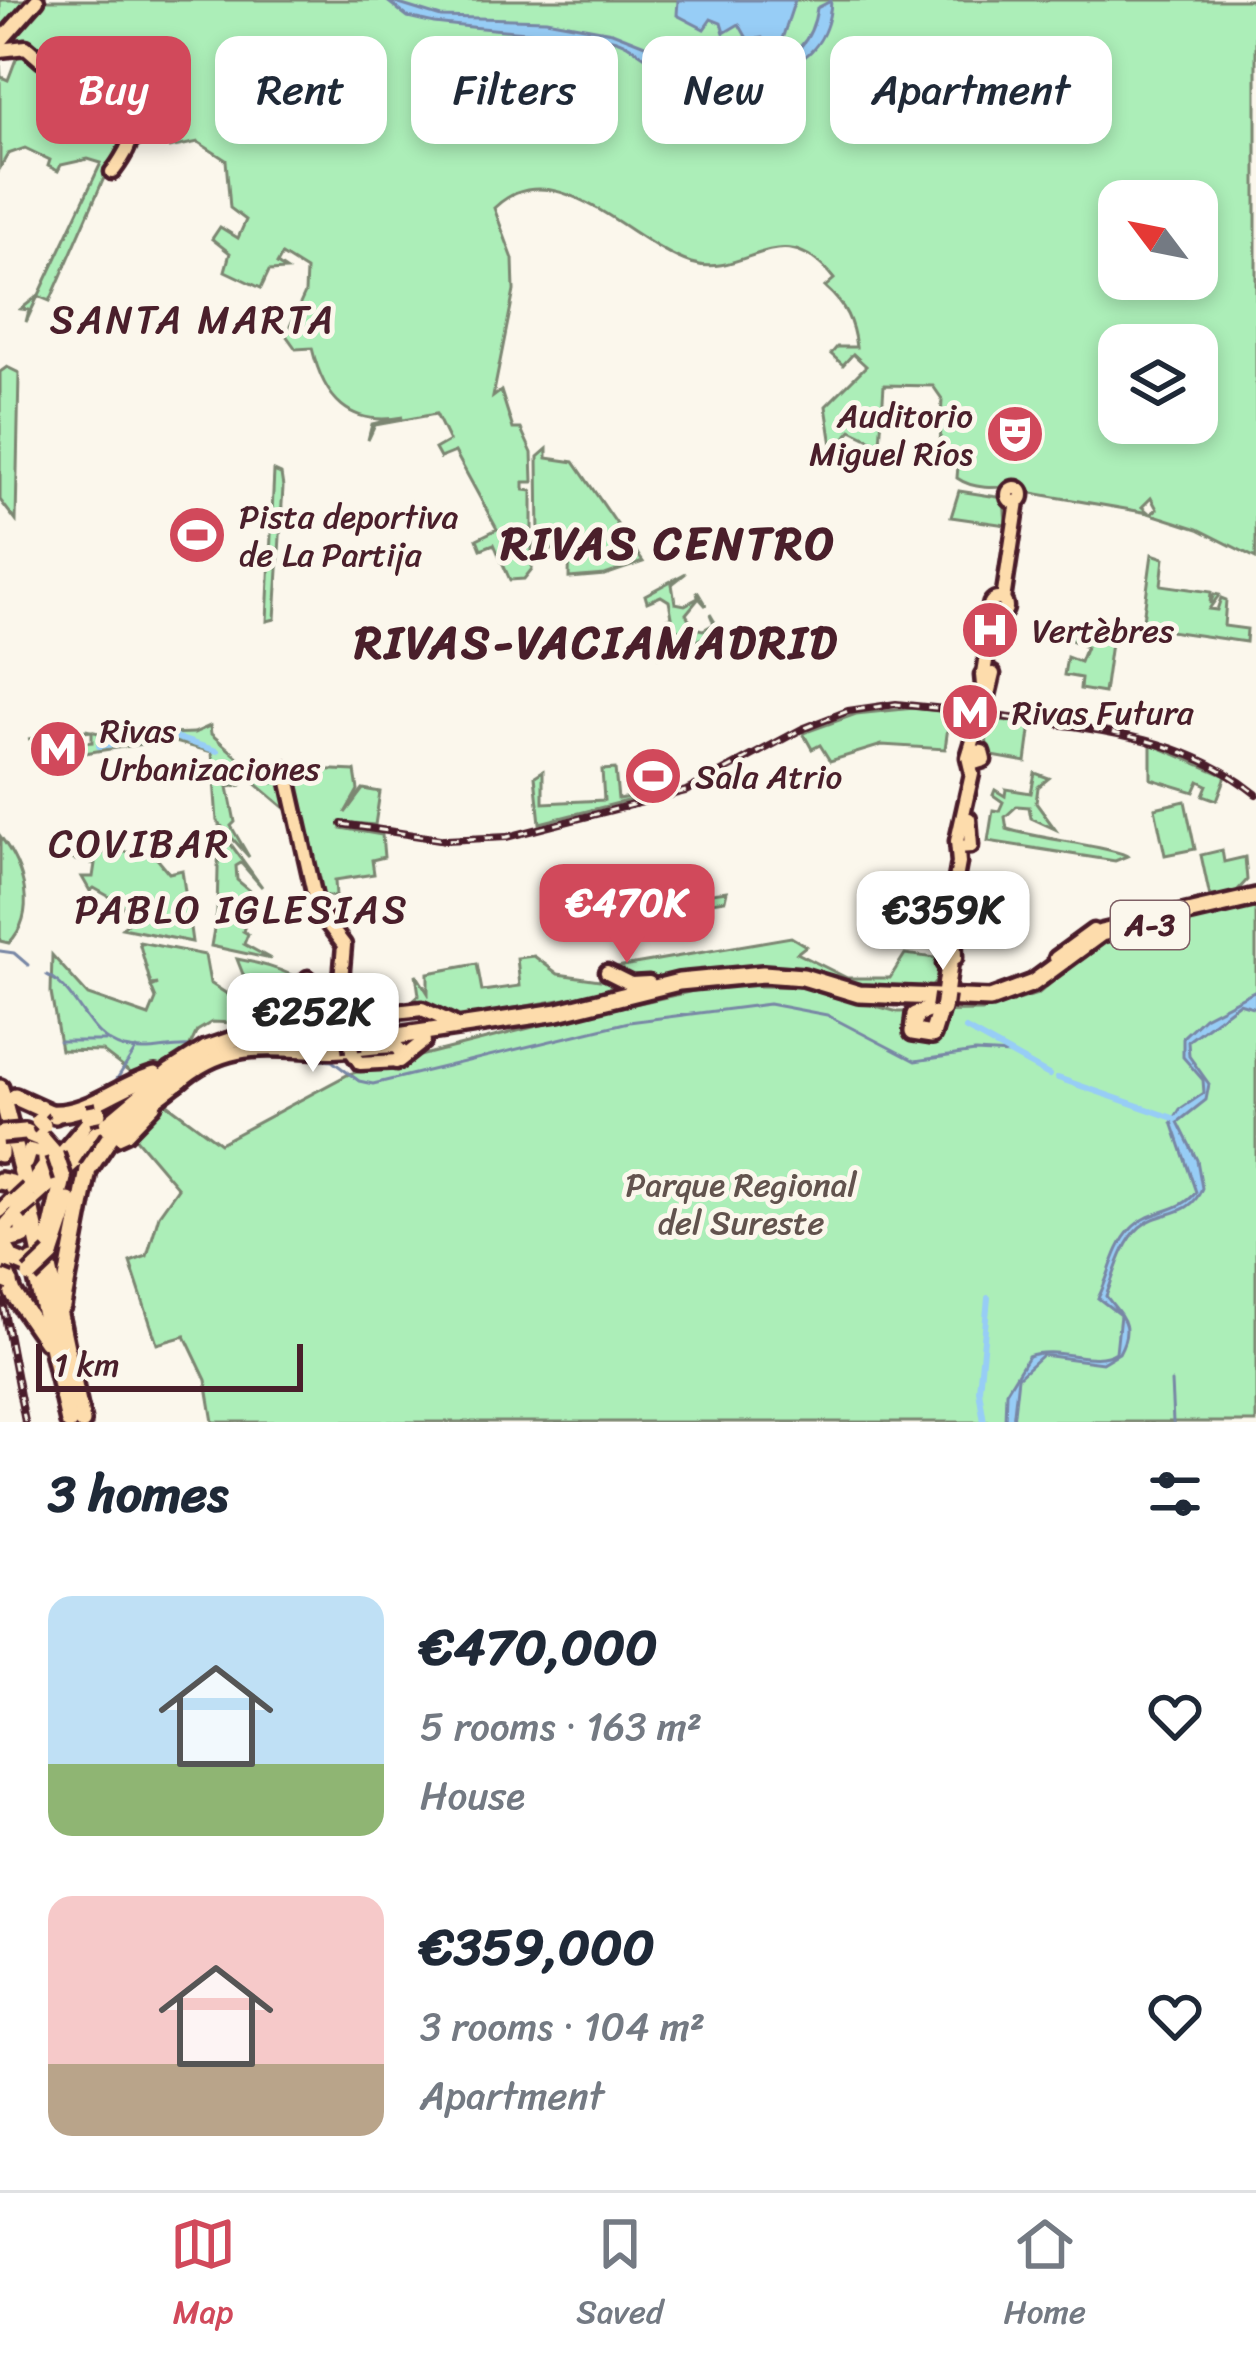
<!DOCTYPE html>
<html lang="en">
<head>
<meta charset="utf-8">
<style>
	body { margin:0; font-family:Sriracha,sans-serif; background:#f2f2f3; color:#1f2937; height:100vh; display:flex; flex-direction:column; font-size:45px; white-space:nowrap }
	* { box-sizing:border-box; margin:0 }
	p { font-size:39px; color:#747a83 }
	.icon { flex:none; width:66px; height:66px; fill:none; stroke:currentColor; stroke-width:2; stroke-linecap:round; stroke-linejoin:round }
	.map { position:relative; height:1422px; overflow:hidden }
	.side { display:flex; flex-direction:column; background:#fff; flex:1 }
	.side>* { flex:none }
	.hud { position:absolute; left:36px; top:36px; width:1185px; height:108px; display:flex; gap:24px }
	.needle { width:78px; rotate:302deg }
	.fabs { position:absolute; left:1098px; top:180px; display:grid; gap:24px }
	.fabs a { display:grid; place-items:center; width:120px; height:120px; border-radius:24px; background:#fff; box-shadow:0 6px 18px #0003; font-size:60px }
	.scale { position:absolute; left:36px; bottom:30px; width:267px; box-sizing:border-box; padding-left:12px; border:6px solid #4a1f2b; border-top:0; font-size:33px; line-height:42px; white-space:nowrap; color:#4a1f2b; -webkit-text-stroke:9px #fbf7ec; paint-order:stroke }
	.price { position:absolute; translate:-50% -102px; padding:0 27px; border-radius:24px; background:#fff; color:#222; font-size:39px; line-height:78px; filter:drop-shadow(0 3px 6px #0008) }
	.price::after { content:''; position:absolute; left:50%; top:72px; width:36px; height:27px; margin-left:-18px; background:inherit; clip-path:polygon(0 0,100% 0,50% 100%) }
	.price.selected { background:#d1495b; color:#fff }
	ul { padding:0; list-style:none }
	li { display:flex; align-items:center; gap:36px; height:300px; padding:0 48px }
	li span { display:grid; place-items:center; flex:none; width:336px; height:240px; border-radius:24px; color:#555 }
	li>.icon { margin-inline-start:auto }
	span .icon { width:144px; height:144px; fill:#fffc; stroke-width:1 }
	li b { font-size:51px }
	h2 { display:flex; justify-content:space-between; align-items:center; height:144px; padding:0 48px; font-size:51px }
	.tag { padding:0 42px; border-radius:24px; background:#fff; box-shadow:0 6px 18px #0003; font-size:42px; line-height:108px }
	.tag.selected { background:#d1495b; color:#fff }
	.dock { display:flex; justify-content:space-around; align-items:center; height:168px; border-top:3px solid #e0e1e3; background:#fff; font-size:33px; color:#747a83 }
	.dock a { display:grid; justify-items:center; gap:6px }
	.dock .selected { color:#d1495b }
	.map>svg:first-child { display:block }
	.green { fill:#aceeb8; stroke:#7b8672; stroke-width:3; fill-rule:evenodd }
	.water { fill:#97cdf6; stroke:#7887a5; stroke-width:3 }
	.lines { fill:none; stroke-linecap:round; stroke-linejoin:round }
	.stream { stroke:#7887a5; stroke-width:3 }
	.canal { stroke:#97cdf6; stroke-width:6 }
	.major-tunnel { stroke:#d8ccc5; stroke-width:12; stroke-dasharray:12 6; stroke-linecap:butt }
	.major-casing { stroke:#4a1f2b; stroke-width:21 }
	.highway-casing { stroke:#4a1f2b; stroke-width:24 }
	.major { stroke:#fddcac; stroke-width:12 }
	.highway { stroke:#fddcac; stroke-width:15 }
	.rail-casing { stroke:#4a1f2b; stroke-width:8 }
	.rail { stroke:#fbf7ec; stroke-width:3; stroke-dasharray:9; stroke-linecap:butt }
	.major-bridge-casing { stroke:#4a1f2b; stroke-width:21; stroke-linecap:butt }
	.highway-bridge-casing { stroke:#4a1f2b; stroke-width:24; stroke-linecap:butt }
	.major-bridge { stroke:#fddcac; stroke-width:12 }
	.highway-bridge { stroke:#fddcac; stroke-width:15 }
	.labels { text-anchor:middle; stroke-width:10; stroke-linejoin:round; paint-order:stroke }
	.shield { fill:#fbf7ec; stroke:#7f6065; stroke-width:3 }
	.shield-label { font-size:30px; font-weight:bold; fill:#4a1f2b }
	.poi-label { font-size:33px; fill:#4a1f2b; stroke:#fbf7ec; text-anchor:start }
	.park-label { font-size:33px; fill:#62534e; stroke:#fbf7ec }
	.quarter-label { font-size:39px; letter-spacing:3px; fill:#4a1f2b; stroke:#fbf7ec }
	.district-label { font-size:45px; font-weight:bold; letter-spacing:3px; fill:#4a1f2b; stroke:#fbf7ec }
</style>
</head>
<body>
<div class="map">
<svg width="1256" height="1422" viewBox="0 0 1256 1422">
	<rect width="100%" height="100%" fill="#fbf7ec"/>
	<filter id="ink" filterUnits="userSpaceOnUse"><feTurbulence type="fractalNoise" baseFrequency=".00833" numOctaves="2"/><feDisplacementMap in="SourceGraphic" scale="24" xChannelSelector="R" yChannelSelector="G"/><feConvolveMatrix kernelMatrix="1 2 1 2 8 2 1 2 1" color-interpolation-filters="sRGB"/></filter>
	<g filter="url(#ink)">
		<g class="green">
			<path d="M0 0H1256V558L1198 529 1151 514 1157 509 1151 498 1142 507 1149 513 1032 493 1014 483C998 491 971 488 957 478L958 466 940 448 942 399 933 386 884 385 880 444 851 430 833 452 826 406 866 366 853 354 843 365 831 354 837 347H856C853 323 846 305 825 287L834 279C781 211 746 280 691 263 631 244 555 149 494 208L513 259 514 291 493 397 501 391 513 429H521L532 453 533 482H524V490L532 491V569L524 579 510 580 494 544 481 549 477 539 497 529 455 452 440 458 435 449 449 441 436 414 375 425 368 440 372 424 403 417C349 427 324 399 312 348L296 349 286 335 305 293 306 270 282 255 277 264 286 270 269 271 261 288 225 271 230 253 212 239 220 227 238 238 246 220 230 208 226 160 198 142 170 148 155 136 136 149 129 146 136 124 93 89 86 68C50 67 24 30 0 38ZM1119 201H1197V279H1119ZM1119 345H1197V423H1119Z"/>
			<path d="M19 51C42 58 119 105 128 123L50 301 38 296 26 322 29 310 21 309 39 295 101 163 88 159 61 165 58 171 48 166 50 160 25 148 8 154 0 168V60L1 77 8 80Z"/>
			<path d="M7 367 19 373 16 521 0 500V372Z"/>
			<path d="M547 449V458L574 462 643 562 605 575 569 578 570 540 548 552 545 540 539 539 538 457Z"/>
			<path d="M274 471 281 474 283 487 275 619 267 621Z"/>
			<path d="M959 491 1004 498 1006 525 951 517Z"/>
			<path d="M1152 554 1164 558 1161 585 1211 592 1210 604 1214 594 1219 595 1209 609 1217 610 1221 598 1226 600 1224 626 1247 629 1246 642 1142 627Z"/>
			<path d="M686 573 672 584 675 603 685 605 698 598 697 591 706 606 699 598 686 614 694 628 703 630 714 624 710 614 720 631 657 657 682 641 679 630 667 625 666 619 672 617 669 601 661 596 647 602 645 595Z"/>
			<path d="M1072 622 1113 629 1104 693 1080 689 1081 678 1064 675 1067 657 1080 662 1086 647 1069 639Z"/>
			<path d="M914 708 950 712 945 749 882 745 830 761 820 745 812 749 803 733 856 714Z"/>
			<path d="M986 718 1031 724 1026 762 987 755Z"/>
			<path d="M210 726 211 734 268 783H273L271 766 280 774 288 811 247 776 241 785 228 787 235 822 231 826 249 857 217 821 212 752 168 740 65 756 58 762 52 745 92 742V731L28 739 86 730 111 736 194 733Z"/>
			<path d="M1151 744 1226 776 1217 800 1203 795 1207 785 1199 781 1194 792 1151 779Z"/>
			<path d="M290 768 355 771 358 790 345 813 363 789 380 792 375 825 343 822 341 828 382 835 384 857 372 860 374 874 335 880 336 897 322 895 316 887Z"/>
			<path d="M615 769 618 799 670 790 540 823 535 776 543 771V803L604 800 602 770Z"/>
			<path d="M1035 773 1049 778 1038 787 1036 803 1055 829 1031 818 1029 807 1017 806 1005 817 1007 829C1031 837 1117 848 1127 856L1115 861 988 841 993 810 999 811 1003 802 993 795 995 790 1005 796 1006 789 1031 793Z"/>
			<path d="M1185 801 1195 849 1165 855 1155 808Z"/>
			<path d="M219 828 262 887 241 863 236 866 237 880 254 894 242 902 247 920 243 931 248 934 244 944 271 959 211 946 217 912Z"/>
			<path d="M0 836C24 867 38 913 9 943L0 941Z"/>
			<path d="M1222 850 1224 862 1245 857 1247 880 1236 892 1210 897 1201 855Z"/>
			<path d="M114 851 154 855 169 873 182 870 192 942 122 928 130 920 122 904 94 888 90 891 82 877H93L95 864 71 859Z"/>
			<path d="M606 883 608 896 635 903 727 891 725 900 644 912 609 900 555 908 570 904 568 891Z"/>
			<path d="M1256 905V1422H213L206 1380 185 1336 157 1344 130 1262 147 1256 159 1215 178 1188 133 1135 166 1103 220 1143 349 1074 557 1021 721 985 806 987 898 1012 982 1011 1038 994 1096 945 1138 930Z"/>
			<path d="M791 937 806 946 797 953 847 978H890L905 954 936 958 942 974 930 989 859 987 792 968 691 973 643 983 611 968Z"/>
			<path d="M139 942 205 955 210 983 249 1008 250 1015 235 1023 212 1022 197 1031 188 1050 137 1078 102 1051 61 1050 51 993 52 955 88 995 149 1016 156 999 151 987 158 984 151 985Z"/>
			<path d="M534 956 558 974 614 982 605 992 448 1020 428 1009 355 1014 351 1009 359 1013 412 1001 419 995 416 974 428 993V973L477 964 482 991 520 986 517 958Z"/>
			<path d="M237 959C280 967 306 977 337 1009V1030L270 1028 261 1020Z"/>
		</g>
		<g class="water">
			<path d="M386 0 441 17 546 20 612 32 665 53 669 61C726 72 807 83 817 8L831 1C827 88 725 84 663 66 643 60 629 40 606 38 548 34 493 30 434 23L408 17Z"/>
			<path d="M678 0H795L781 42 765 47 762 38 748 40 739 24 724 33 721 23 711 19 704 29 677 15Z"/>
			<path d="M1256 990V1008L1239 1003 1188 1041 1189 1056 1209 1084 1206 1100 1178 1122 1197 1160 1202 1188C1190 1219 1161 1209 1140 1227 1121 1244 1115 1274 1106 1296 1123 1318 1134 1325 1119 1353L1102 1363 1042 1355 1018 1377 1013 1422H1005L1006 1392 1028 1356C1057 1345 1094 1367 1116 1352L1120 1315 1098 1298C1110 1276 1113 1248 1131 1229 1149 1209 1180 1214 1196 1192L1172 1122 1180 1109 1204 1093 1203 1080 1183 1057V1037L1204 1017Z"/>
		</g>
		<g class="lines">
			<g class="stream">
				<path d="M0 951 14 953 28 965"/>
				<path d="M47 975C81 993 85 1037 124 1048 149 1054 168 1045 192 1047"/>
				<path d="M59 1041H105"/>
				<path d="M282 1056 332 1061 359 1081 373 1084 629 1022 769 1004 827 1015 915 1061 975 1052 1011 1054"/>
				<path d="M113 1085 136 1049"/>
				<path d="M1171 1382 1173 1422"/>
			</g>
			<g class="canal">
				<path d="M99 746 171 736 217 751"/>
				<path d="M966 1029 1049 1075"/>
				<path d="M1058 1078 1176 1119"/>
				<path d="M984 1422 979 1390 988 1298"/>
			</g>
			<path class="major-tunnel" d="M332 996 335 975"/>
			<defs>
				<g id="major">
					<path d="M0 42 37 0"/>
					<path d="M0 50 26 47 42 61 78 75"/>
					<path d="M88 79V71H80V79H88C96 112 154 94 126 151 121 160 116 168 112 172"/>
					<circle cx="1015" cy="495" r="7"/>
					<circle cx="998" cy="607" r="8"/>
					<path d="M1003 600 1018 501"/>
					<path d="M984 673 994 613"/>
					<path d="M983 685 982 675 993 674 985 708"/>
					<path d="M971 764 984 760 982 752 973 751"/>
					<path d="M286 769 318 911 344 945 340 992 350 1033"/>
					<path d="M958 847 971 846 969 819"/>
					<path d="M952 901 959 863 957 841 972 774 968 757 980 718"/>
					<path d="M1056 958 1093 931"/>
					<path d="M944 964 955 958 954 926 963 909 959 891"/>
					<path d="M607 972 631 984 649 983"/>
					<path d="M308 978 343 1017 337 1032"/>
					<path d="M349 1010 360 1016 422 1009 453 1023"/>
					<path d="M352 1052 360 1063 399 1061 424 1041"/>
					<path d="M178 1083C224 1042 263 1049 320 1051 345 1052 370 1047 396 1046L403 1053 396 1062"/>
					<path d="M59 1156 96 1112"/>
					<path d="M26 1163 30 1150 44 1153 45 1165 36 1177"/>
					<path d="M32 1201 86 1152 126 1134 154 1105"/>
					<path d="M0 1211 15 1196"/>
				</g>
				<g id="highway">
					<path d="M945 995 949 965"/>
					<path d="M938 1006 915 1015 913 1032 932 1035 940 1009"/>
					<path d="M0 1088 25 1184"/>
					<path d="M15 1097 55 1115"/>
					<path d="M157 1097 182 1078"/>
					<path d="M49 1113C88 1116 118 1085 155 1075"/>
					<path d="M25 1132 42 1139 55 1154"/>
					<path d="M0 1137V1154"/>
					<path d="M110 1137 161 1091"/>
					<path d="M63 1178 46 1254 82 1422"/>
					<path d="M0 1181 11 1183 16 1192"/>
					<path d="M29 1190 170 1072 206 1049 238 1038 268 1035 324 1043 384 1038 558 1012 679 982 763 974 803 977 859 994 990 999 1033 983 1101 933 1256 897"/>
					<path d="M30 1206 41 1255"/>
					<path d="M19 1212 5 1228 8 1240 23 1236V1217"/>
					<path d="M1 1241 12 1259 31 1267"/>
					<path d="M0 1255 13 1293 46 1341"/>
					<path d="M51 1255 69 1201"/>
					<path d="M33 1261 69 1422"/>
					<path d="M62 1306 88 1170"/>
				</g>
			</defs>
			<use href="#major" class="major-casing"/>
			<use href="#highway" class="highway-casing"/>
			<use href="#major" class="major"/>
			<use href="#highway" class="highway"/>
			<defs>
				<g id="rail">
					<path d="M987 715C1082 728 1179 732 1256 794"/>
					<path d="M342 824 446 840 507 837 686 791 802 729 848 711 896 704 945 709"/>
					<path d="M0 1290 25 1422"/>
				</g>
			</defs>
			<use href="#rail" class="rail-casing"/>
			<use href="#rail" class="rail"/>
			<defs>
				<g id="major-bridge">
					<path d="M980 718 982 707"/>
					<path d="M350 1035 352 1052"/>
					<path d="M19 1212 32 1201"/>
				</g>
				<g id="highway-bridge">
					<path d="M943 1009 945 995"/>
					<path d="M88 1115 98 1113"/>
					<path d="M39 1121 43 1125"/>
					<path d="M2 1134 25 1132"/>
					<path d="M55 1154 63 1178"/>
					<path d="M88 1170 110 1137"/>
					<path d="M16 1202 29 1190"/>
					<path d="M30 1275 51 1255"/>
					<path d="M0 1278 10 1282"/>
				</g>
			</defs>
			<use href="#major-bridge" class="major-bridge-casing"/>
			<use href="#highway-bridge" class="highway-bridge-casing"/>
			<use href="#major-bridge" class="major-bridge"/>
			<use href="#highway-bridge" class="highway-bridge"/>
		</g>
	</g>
	<defs>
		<symbol id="theatre-disc" viewBox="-11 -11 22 22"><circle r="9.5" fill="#d1495b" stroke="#fbf7ec"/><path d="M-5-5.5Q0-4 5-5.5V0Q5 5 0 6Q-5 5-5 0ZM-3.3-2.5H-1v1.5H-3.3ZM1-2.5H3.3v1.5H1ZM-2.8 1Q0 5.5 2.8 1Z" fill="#fff"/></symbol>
		<symbol id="stadium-disc" viewBox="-11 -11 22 22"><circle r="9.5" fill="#d1495b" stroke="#fbf7ec"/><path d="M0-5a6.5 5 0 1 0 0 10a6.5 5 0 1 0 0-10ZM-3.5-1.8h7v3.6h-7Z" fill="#fff"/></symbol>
		<symbol id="hospital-disc" viewBox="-11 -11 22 22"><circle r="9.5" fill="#d1495b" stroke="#fbf7ec"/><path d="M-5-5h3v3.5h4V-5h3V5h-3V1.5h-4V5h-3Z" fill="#fff"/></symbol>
		<symbol id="metro-disc" viewBox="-11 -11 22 22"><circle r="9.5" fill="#d1495b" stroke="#fbf7ec"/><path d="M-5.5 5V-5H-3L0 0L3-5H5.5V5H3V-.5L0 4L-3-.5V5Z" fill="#fff"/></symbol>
	</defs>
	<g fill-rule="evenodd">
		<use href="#theatre-disc" x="982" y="401" width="66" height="66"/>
		<use href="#stadium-disc" x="164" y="502" width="66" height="66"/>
		<use href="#hospital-disc" x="957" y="597" width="66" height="66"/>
		<use href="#metro-disc" x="937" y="679" width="66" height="66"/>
		<use href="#metro-disc" x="25" y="716" width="66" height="66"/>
		<use href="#stadium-disc" x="620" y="743" width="66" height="66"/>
	</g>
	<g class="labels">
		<rect class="shield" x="1111" y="901" width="78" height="48" rx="9"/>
		<g class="shield-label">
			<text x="1150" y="935">A-3</text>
		</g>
		<g class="poi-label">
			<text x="973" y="427" text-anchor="end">Auditorio<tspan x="973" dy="38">Miguel Ríos</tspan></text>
			<text x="239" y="528">Pista deportiva<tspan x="239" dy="38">de La Partija</tspan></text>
			<text x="1032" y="642">Vertèbres</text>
			<text x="1012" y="724">Rivas Futura</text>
			<text x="100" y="742">Rivas<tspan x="100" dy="38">Urbanizaciones</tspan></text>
			<text x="695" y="788">Sala Atrio</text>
		</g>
		<g class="park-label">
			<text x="741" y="1196">Parque Regional<tspan x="741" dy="38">del Sureste</tspan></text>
		</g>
		<g class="quarter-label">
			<text x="193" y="333">SANTA MARTA</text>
			<text x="140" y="857">COVIBAR</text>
			<text x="242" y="923">PABLO IGLESIAS</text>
		</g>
		<g class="district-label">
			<text x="669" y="559">RIVAS CENTRO</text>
			<text x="597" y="658">RIVAS-VACIAMADRID</text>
		</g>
	</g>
</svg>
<div class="fabs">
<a><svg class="needle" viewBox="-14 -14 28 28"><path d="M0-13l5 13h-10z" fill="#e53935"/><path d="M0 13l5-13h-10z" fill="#747a83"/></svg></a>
<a><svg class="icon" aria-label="layers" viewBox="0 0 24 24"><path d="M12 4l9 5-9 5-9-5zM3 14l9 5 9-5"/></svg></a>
</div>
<div class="scale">1 km</div>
<b class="price selected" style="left:627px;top:966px">€470K</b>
<b class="price" style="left:943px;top:973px">€359K</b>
<b class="price" style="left:313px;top:1075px">€252K</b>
<div class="hud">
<a class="tag selected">Buy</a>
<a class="tag">Rent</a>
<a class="tag">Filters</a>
<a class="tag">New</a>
<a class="tag">Apartment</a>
</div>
</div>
<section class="side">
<h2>3 homes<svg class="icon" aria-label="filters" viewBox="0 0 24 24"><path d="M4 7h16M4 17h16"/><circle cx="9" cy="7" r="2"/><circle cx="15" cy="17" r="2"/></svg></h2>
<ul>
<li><span style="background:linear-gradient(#bfe0f5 70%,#8fb573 0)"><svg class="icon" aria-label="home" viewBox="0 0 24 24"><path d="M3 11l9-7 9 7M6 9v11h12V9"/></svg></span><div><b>€470,000</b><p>5 rooms · 163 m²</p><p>House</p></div><svg class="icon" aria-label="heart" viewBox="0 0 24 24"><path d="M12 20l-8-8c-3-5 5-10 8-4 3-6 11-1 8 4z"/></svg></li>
<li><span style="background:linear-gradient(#f6c9c9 70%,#b9a48a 0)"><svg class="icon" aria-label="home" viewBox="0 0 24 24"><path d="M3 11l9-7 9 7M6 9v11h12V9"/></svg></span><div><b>€359,000</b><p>3 rooms · 104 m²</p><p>Apartment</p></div><svg class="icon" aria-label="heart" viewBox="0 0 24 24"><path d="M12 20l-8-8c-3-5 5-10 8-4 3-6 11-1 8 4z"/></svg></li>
</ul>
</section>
<nav class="dock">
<a class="selected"><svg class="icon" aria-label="map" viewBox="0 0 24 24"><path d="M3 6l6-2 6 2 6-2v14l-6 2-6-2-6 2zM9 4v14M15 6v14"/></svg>Map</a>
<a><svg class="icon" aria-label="saved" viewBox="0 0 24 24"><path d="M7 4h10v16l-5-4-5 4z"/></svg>Saved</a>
<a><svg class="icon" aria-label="home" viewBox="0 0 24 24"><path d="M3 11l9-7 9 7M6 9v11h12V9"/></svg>Home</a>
</nav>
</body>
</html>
